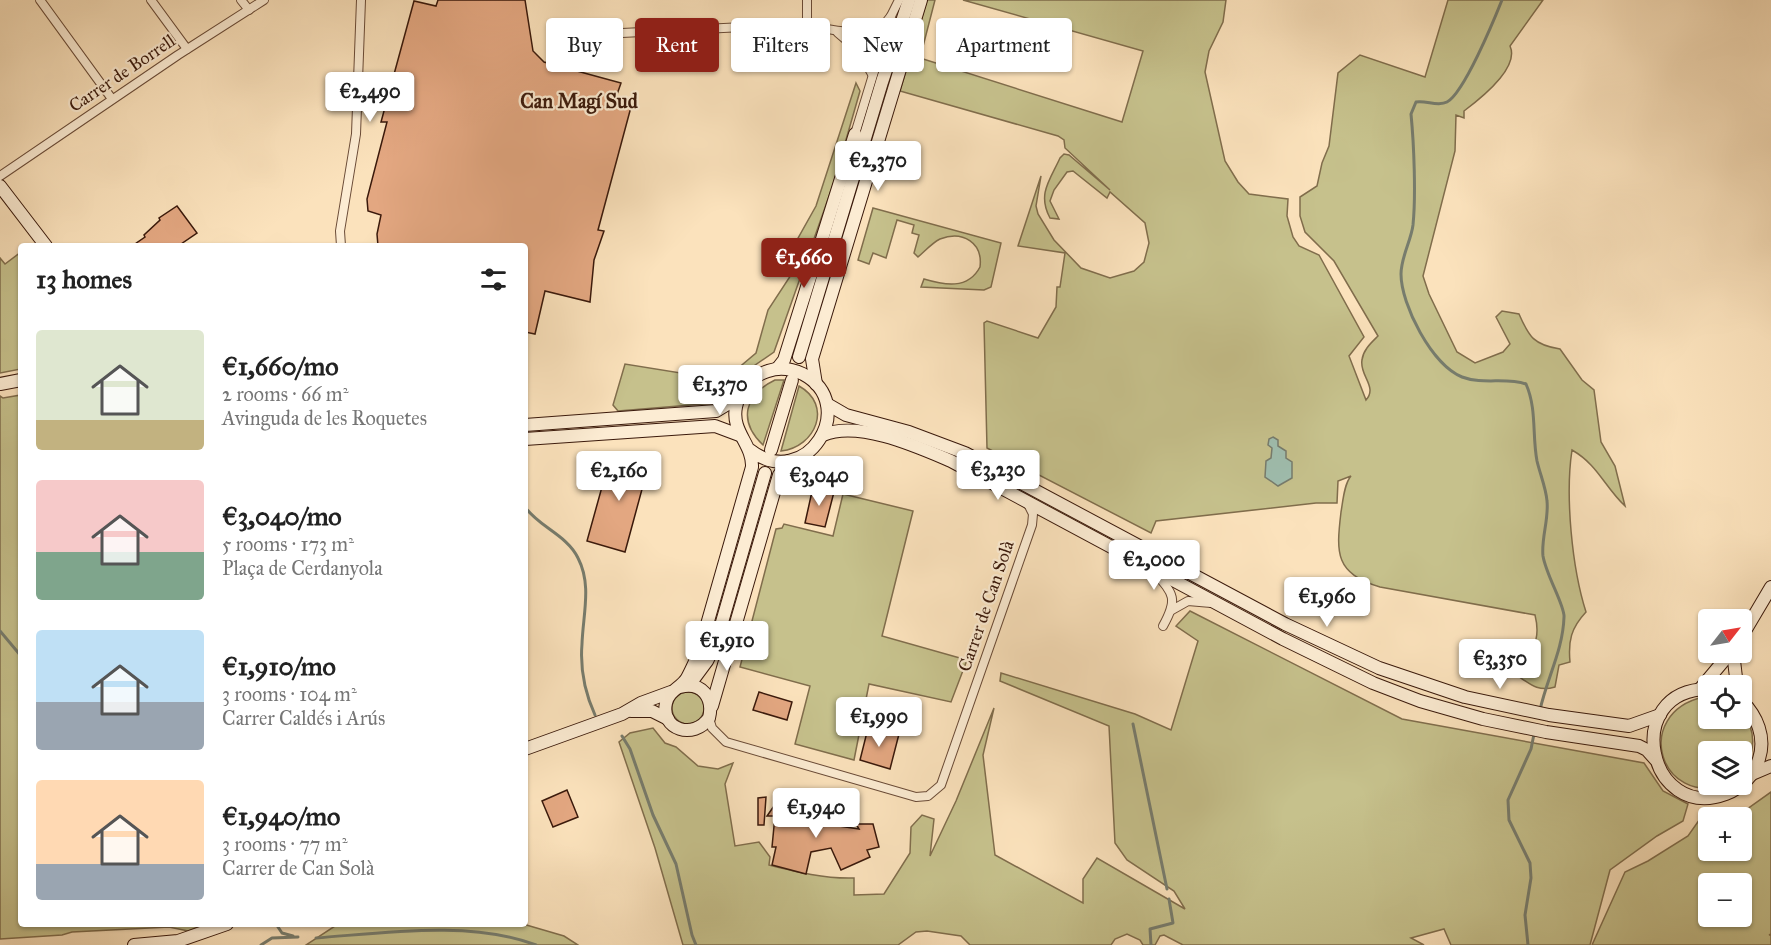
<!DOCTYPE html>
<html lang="en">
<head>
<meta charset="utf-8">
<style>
	body { margin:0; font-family:"IM FELL Great Primer",serif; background:#f6f6f6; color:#222; height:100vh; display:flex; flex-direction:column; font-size:22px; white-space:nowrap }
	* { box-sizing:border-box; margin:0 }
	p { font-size:20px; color:#767676 }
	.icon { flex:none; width:33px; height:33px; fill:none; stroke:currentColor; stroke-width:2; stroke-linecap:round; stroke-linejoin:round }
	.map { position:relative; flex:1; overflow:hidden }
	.sheet { position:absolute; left:18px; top:243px; width:510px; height:684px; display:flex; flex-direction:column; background:#fff; border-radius:6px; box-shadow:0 2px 4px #0004 }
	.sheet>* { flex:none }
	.guide { position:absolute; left:546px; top:18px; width:570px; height:54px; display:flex; gap:12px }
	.needle { width:39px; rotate:59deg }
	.controls { position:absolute; left:1698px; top:609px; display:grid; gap:12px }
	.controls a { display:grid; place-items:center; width:54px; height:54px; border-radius:6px; background:#fff; box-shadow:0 2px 4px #0004; font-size:30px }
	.price { position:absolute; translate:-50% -51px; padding:0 14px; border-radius:6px; background:#fff; color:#222; font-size:20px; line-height:39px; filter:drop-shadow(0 2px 3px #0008) }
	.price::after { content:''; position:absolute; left:50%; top:36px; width:18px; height:14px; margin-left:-9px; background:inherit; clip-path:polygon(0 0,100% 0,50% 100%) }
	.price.active { background:#8f2418; color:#fff }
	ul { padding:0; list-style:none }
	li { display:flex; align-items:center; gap:18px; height:150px; padding:0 18px }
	li span { display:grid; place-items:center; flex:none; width:168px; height:120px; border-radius:6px; color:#555 }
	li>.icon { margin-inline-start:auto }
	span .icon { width:72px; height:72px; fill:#fffc; stroke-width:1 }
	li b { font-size:26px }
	h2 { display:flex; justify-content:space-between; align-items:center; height:72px; padding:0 18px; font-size:26px }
	.pill { padding:0 21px; border-radius:6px; background:#fff; box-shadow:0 2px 4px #0004; font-size:21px; line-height:54px }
	.pill.active { background:#8f2418; color:#fff }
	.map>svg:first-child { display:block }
	.green { fill:#c6c18c; stroke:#806d4c; stroke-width:1.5; fill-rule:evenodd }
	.water { fill:#9fbeaf; stroke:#777c6d; stroke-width:1.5 }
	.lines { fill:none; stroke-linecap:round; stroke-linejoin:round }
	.stream { stroke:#777c6d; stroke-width:3 }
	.building { fill:#e3a781; stroke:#3a190b; stroke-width:1.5 }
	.street-casing { stroke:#6a4b37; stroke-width:10 }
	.secondary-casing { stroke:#3a190b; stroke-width:14 }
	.street { stroke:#fcecd3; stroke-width:8 }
	.secondary { stroke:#fcecd3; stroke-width:12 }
	.labels { text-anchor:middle; stroke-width:4.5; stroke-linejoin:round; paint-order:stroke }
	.street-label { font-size:18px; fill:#3a190b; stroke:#fcecd3 }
	.neighbourhood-label { font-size:20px; font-weight:bold; fill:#3a190b; stroke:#fcecd3 }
</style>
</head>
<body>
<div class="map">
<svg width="1771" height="945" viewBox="0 0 1771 945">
	<rect width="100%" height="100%" fill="#fbe2bc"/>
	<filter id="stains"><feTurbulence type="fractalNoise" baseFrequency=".00333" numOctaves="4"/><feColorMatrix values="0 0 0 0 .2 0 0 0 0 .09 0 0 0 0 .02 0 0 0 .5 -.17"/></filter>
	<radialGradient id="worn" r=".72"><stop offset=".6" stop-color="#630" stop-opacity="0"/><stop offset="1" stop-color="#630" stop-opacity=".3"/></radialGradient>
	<g class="green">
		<path d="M927 0H935L920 58 1122 122 1143 51 963 0H1226L1223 22 1209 51 1205 72 1225 161 1238 182 1249 194 1288 199 1287 216 1293 237 1299 246 1319 255 1364 337 1349 356 1366 400C1378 387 1359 375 1362 360 1363 350 1371 343 1378 336L1334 261 1305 232 1300 216V197L1317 186 1322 163 1329 146 1338 73 1360 55 1425 77 1448 0H1543L1510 46C1520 68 1480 99 1464 111V118L1456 115 1455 151 1423 276 1429 294 1457 352 1475 363 1503 352 1510 344 1496 317 1502 311 1519 314C1529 337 1534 345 1560 349L1582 380 1594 390 1601 442 1615 466 1625 506C1604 486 1598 465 1572 450 1565 496 1572 568 1586 612 1571 628 1568 641 1570 662L1559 665 1555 687C1539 692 1531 685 1518 676 1530 651 1542 643 1535 615L1380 587C1335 573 1336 554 1341 512 1343 501 1344 484 1351 476L1338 481 1337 503H1316L1156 521 1151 533 987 448 984 323 987 321 1038 338 1056 307 1057 287H1060L1065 253 1018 246 1041 176 1036 206 1038 214 1054 240 1081 268 1110 278 1134 271 1144 262 1149 243 1145 223 1110 192 1107 198 1073 171 1067 172 1054 190 1050 201 1059 219 1050 218C1037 194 1050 180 1060 158L1064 154 1069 155 1110 190 1065 148 1064 140 1058 136 900 91Z"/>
		<path d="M856 83 860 91 833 185 774 352 738 377 728 395 715 403 618 411 613 405 625 364 724 380 756 353 768 310 791 275 779 272 816 206Z"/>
		<path d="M873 208 1001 243 991 287 984 290 921 287 924 279C944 285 968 290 980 267 983 243 963 230 940 239 932 243 925 251 918 257L914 253 919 235 912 233 914 225 897 220 886 258 873 253 869 264 858 260Z"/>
		<path d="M21 252V369L0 373V258L5 264Z"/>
		<path d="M775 380H784L763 445C738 421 744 395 775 380Z"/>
		<path d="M799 386C833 405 816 447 781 451Z"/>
		<path d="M21 395V924H205L188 931 169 927 72 932 62 935 0 939V396L3 398Z"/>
		<path d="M843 494 913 511 882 636 967 660 951 702 869 684 854 760 795 744 810 686 740 667 776 529 782 528 784 524 833 536Z"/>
		<path d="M1190 611 1402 719 1644 763 1663 791 1688 804 1683 821 1657 836 1610 870 1590 945H1451L1444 929 1411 938 1424 945H1183L1164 935 1160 936 1155 945H1143L1140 940 1127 934 1115 939 1111 945H970L961 936 927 931 916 932 898 945H683L655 848 619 742 630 733 653 728 665 743 676 747 698 766 718 769 733 763 725 784 735 846 759 842 770 857 769 865C797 872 825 879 854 878V895L884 894 910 853 911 827 922 815 934 819 930 856 956 801 994 708 983 755 995 855 1083 903V879L1097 858 1185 909 1174 891 1127 860 1115 843 1109 726 1000 681 1001 673 1135 714 1171 730 1198 641 1176 626Z"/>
		<circle cx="688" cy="708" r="16"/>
		<path d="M1703 697H1708V718H1742V713C1758 732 1754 754 1742 774V752H1708V784L1727 785C1659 807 1632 714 1703 697Z"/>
		<path d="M1771 792V934L1769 935H1771V945H1592L1625 872 1648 861 1688 836 1702 816 1740 814ZM1708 818H1742V850H1708ZM1708 884H1742V916H1708Z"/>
		<path d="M338 924H523L564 936 578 945H306Z"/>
	</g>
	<path class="water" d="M1273 437 1278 440V446L1286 451V458L1292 462V478L1278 486 1265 477 1266 461 1271 458 1272 448 1268 445 1269 439Z"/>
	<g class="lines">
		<g class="stream">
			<path d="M1502 0C1494 20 1464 93 1447 102 1438 107 1426 100 1416 102L1411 114C1414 145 1416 195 1413 225 1411 241 1401 257 1401 274 1401 305 1432 365 1462 377 1483 385 1506 377 1526 384 1537 409 1532 435 1537 461 1540 474 1546 488 1547 501 1549 519 1541 539 1543 556 1546 575 1565 606 1564 617 1563 650 1547 678 1540 710"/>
			<path d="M525 507C539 527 567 535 578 558 592 585 583 614 582 644 580 668 585 693 595 715"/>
			<path d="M0 631 21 656"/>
			<path d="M1133 724 1167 889"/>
			<path d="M622 736 630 749 653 815 676 864 692 935 696 945"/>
			<path d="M276 924 282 933 293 936"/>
			<path d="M316 938C384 933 471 920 536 945"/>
			<path d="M261 945 272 938 298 937"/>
			<path d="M1151 945 1150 929 1173 923 1169 899"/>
			<path d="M1528 945 1525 915 1531 878 1530 863 1509 820 1508 800 1531 749 1534 734"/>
		</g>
	</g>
	<g class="building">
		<path d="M438 0H525L533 51 544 62 621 83 614 103 631 107 598 230 604 231 594 260 590 302 545 291 535 334 525 332V246H378L377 234 381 215 368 211 367 199 387 122H381L414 1 436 6Z"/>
		<path d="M177 206 197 233 178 246H132L145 237 144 235 160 220 159 218Z"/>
		<path d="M651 456 625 552 587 541 610 458Z"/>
		<path d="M813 487 834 492 825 527 805 523Z"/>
		<path d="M759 692 792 702 787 720 753 710Z"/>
		<path d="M868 728 899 734 890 769 860 760Z"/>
		<path d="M567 790 578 817 553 827 542 801Z"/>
		<path d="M781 796 798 802 797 813 812 815V819L839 826 859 829 856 824H873L879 847 867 850 870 857 841 870 831 848 811 852 806 874 772 865 776 847H772L775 816H767Z"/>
		<path d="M766 797 764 825H758V798Z"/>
	</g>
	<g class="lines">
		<defs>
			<g id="street">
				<path d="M40 0 112 99"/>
				<path d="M151 0 187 49"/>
				<path d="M241 0 249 10"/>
				<path d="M807 0V24"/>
				<path d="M838 33 859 51 872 74"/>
				<path d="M561 36 807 24C839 33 851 34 883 26L891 16"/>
				<path d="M859 51C867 44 867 39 864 30"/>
				<path d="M855 134 891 16 899 0"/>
				<path d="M0 176 178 55 264 0"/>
				<path d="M341 246 340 231 356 134 361 0"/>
				<path d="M1155 573C1174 594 1178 599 1163 626"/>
				<path d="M1172 610 1188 601 1211 603"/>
				<path d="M709 718 712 728 726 742 916 797 928 796 941 785 1032 525 1033 514 1027 502"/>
			</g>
			<g id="secondary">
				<path d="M0 186 46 246"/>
				<path d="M799 357 882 82 909 0"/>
				<path d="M777 369 784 360 855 134"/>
				<path d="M0 384 21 380"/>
				<path d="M816 384 812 359 921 0"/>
				<path d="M827 404 846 415 909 432 965 453 1285 624 1379 668 1465 697 1549 715 1629 726 1660 715"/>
				<path d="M525 425 716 411 739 397"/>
				<path d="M823 435C859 420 918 447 951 461L1283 639 1373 683 1420 701 1483 719 1546 732 1639 746 1647 750 1655 759"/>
				<path d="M525 439 715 426 739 435"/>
				<path d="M771 450 792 380"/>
				<path d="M1742 636 1771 587"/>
				<path d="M1733 652 1737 686"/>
				<path d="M690 684 707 661 716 643 765 473"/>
				<path d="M680 687C702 681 714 698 709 718 694 740 660 730 666 703 669 690 681 688 687 678 691 671 694 663 698 656L752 467C753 444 731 432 736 407 739 391 751 376 768 371 780 367 792 369 803 374 861 405 806 493 750 450"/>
				<path d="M1700 689 1731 652"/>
				<path d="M1708 689C1620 690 1648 823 1726 794 1742 788 1754 775 1759 759 1766 737 1757 716 1742 701"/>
				<path d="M712 706 779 475 789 461"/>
				<path d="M631 711H652L668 719"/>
				<path d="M525 749 622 714 641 703 671 692"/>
				<path d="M1752 774 1771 766"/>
				<path d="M134 945 178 941 227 924"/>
			</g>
		</defs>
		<use href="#street" class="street-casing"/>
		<use href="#secondary" class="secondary-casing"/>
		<use href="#street" class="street"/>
		<use href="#secondary" class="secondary"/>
	</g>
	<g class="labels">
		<g class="street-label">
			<text transform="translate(122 73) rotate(-34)" y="6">Carrer de Borrell</text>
			<text transform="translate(986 606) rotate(-71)" y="6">Carrer de Can Solà</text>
		</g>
		<g class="neighbourhood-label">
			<text x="579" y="108">Can Magí Sud</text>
		</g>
	</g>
	<rect width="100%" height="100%" filter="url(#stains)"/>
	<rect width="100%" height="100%" fill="url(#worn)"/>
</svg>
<div class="controls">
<a><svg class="needle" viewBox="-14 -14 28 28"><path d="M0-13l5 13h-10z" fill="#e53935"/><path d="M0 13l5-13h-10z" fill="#767676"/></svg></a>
<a><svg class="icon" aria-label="locate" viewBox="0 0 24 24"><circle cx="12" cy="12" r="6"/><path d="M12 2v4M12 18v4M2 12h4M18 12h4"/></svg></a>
<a><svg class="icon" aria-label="layers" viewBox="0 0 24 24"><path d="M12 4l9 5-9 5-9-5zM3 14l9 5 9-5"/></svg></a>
<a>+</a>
<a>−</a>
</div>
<b class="price" style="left:370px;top:123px">€2,490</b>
<b class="price" style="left:878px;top:192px">€2,370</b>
<b class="price active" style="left:804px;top:289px">€1,660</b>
<b class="price" style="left:720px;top:416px">€1,370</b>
<b class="price" style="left:998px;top:501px">€3,230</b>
<b class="price" style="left:619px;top:502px">€2,160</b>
<b class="price" style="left:819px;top:507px">€3,040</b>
<b class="price" style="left:1154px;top:591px">€2,000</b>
<b class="price" style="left:1327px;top:628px">€1,960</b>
<b class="price" style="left:727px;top:672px">€1,910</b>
<b class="price" style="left:1500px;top:690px">€3,350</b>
<b class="price" style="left:879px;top:748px">€1,990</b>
<b class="price" style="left:816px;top:839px">€1,940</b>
<div class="guide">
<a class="pill">Buy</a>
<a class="pill active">Rent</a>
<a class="pill">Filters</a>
<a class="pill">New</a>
<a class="pill">Apartment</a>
</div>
<section class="sheet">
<h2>13 homes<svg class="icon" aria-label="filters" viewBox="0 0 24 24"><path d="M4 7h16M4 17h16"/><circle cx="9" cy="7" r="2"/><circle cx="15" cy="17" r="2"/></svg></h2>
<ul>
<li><span style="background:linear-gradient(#dfe7d0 75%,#c2b280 0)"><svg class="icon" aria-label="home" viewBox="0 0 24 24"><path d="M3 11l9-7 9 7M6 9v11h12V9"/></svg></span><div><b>€1,660/mo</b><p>2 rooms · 66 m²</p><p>Avinguda de les Roquetes</p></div></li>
<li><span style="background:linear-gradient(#f6c9c9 60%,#7fa58c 0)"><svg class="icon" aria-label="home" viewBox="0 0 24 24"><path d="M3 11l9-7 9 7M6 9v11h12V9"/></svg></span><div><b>€3,040/mo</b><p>5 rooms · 173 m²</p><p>Plaça de Cerdanyola</p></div></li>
<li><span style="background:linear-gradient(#bfe0f5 60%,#9aa5b1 0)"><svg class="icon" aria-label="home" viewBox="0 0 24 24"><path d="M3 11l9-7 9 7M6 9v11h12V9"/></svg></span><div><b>€1,910/mo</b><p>3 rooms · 104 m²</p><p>Carrer Caldés i Arús</p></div></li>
<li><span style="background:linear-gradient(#ffd9b3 70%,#9aa5b1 0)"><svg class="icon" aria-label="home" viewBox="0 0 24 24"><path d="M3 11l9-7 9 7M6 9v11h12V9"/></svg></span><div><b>€1,940/mo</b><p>3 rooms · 77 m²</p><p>Carrer de Can Solà</p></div></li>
</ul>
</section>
</div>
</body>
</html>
